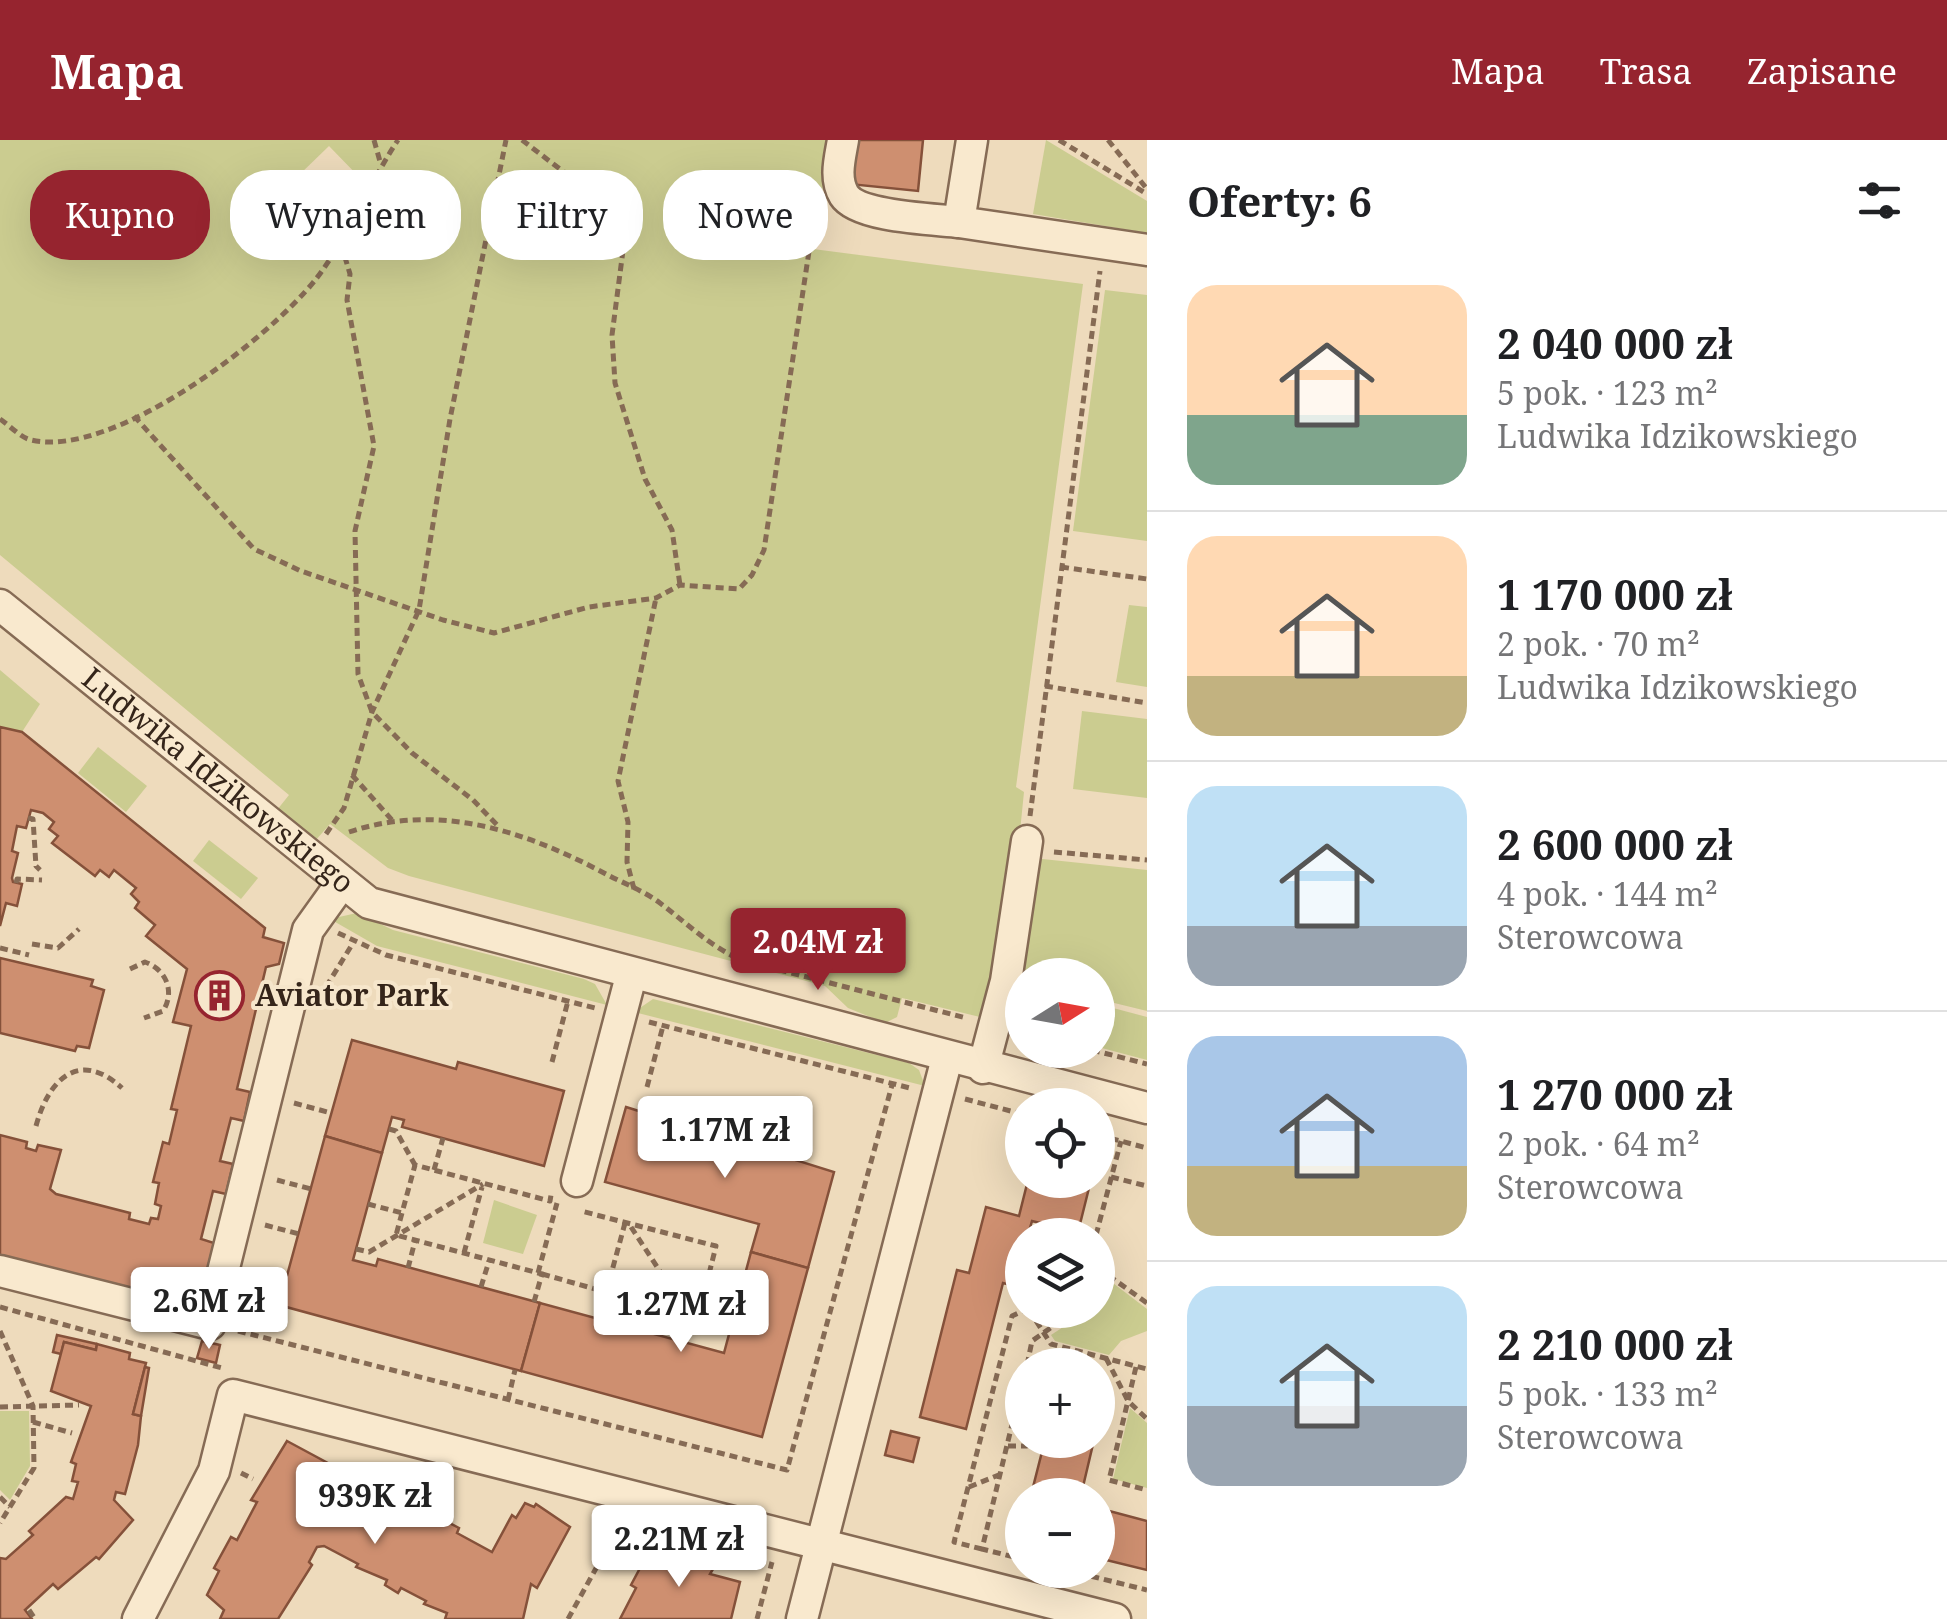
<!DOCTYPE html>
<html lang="pl">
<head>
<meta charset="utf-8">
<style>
	body { margin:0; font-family:"Noto Serif",serif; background:#f6f6f6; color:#202124; height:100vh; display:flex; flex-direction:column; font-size:38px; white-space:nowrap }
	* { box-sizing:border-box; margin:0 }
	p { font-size:32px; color:#757577 }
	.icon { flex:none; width:55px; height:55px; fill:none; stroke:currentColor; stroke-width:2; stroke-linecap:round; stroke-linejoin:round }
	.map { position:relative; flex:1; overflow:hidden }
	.details { display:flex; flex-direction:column; background:#fff; width:800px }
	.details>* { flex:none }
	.guide { position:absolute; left:30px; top:30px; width:950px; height:90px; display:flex; gap:20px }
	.needle { width:65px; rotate:79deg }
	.buttons { position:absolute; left:1005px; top:818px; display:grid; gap:20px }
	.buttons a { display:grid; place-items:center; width:110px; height:110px; border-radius:50%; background:#fff; box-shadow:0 10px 40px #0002; font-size:50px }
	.price { position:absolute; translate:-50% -85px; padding:0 22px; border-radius:10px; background:#fff; color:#222; font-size:32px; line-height:65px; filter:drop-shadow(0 2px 5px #0008) }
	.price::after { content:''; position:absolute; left:50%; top:60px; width:30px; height:22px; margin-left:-15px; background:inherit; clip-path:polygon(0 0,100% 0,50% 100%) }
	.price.current { background:#96242f; color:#fff }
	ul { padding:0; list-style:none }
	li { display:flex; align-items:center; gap:30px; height:250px; padding:0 40px }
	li+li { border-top:2px solid #e0e0e0 }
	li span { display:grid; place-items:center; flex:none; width:280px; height:200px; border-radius:30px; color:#555 }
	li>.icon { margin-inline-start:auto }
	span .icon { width:120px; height:120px; fill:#fffc; stroke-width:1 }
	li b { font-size:42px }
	h2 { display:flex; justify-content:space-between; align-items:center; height:120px; padding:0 40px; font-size:42px }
	.tag { padding:0 35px; border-radius:40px; background:#fff; box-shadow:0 10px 40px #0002; font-size:35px; line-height:90px }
	.tag.current { background:#96242f; color:#fff }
	header { display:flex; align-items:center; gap:60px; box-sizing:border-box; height:140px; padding:0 50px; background:#96242f; color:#fff }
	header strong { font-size:48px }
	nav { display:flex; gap:55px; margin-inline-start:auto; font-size:35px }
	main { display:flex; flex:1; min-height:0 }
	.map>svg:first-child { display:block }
	.green { fill:#cbcc90; fill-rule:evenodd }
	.building { fill:#ce8f70; stroke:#85513a; stroke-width:2.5 }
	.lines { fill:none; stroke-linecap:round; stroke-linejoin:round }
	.minor-casing { stroke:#866b55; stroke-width:35 }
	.path { stroke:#866b55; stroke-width:5; stroke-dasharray:8 5; stroke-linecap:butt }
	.minor { stroke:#f9e9ce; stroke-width:30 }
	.labels { text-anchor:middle; stroke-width:8; stroke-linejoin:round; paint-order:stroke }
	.street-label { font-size:30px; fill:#35251a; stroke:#f6e6cb }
	.poi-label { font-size:30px; font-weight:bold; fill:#35251a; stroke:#f6e6cb; text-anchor:start }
</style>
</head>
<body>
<header>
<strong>Mapa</strong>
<nav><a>Mapa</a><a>Trasa</a><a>Zapisane</a></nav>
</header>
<main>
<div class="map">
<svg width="1147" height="1479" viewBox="0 0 1147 1479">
	<rect width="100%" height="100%" fill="#eedbbc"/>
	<g class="green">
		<path d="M0 0H830L813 109 1083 144 1016 647 1024 652 1017 721 991 865 980 877 902 858 897 877 885 883 848 868 825 846 409 736 388 728 330 684 315 701 277 670 289 655 0 415ZM329 6 362 40 295 105 263 70Z"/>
		<path d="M1046 0 1147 61V93L1033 74Z"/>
		<path d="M1105 150 1147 155V401L1073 391Z"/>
		<path d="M1129 465 1147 467V547L1116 542Z"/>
		<path d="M0 530 40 564 22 592 0 587Z"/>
		<path d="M1082 571 1147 579V658L1073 649Z"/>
		<path d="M98 607 147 646 126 672 78 633Z"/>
		<path d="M209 700 258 738 241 759 193 721Z"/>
		<path d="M1033 718 1147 730V871L1098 859V835H1022V841L1017 839Z"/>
		<path d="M357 773 393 790 584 839 595 844 607 865 377 806 330 779Z"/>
		<path d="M653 859 909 923 919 930 925 946 634 872Z"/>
		<path d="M1098 864 1147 877V920L1098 907Z"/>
		<path d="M494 1060 537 1075 523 1114 483 1103Z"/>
		<path d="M1105 1137 1147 1169V1191L1121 1201 1109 1215 1055 1201 1051 1195 1080 1176 1081 1170H1098V1139Z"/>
		<path d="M1130 1268 1147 1283V1348L1113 1339Z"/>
		<path d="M0 1271H29L30 1326 10 1360 0 1350Z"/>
	</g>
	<g class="building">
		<path d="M853 0H923L918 51 849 44Z"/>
		<path d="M0 587 22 592 265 788 263 797 284 803 279 824 266 827 237 949 250 952 244 981 231 978 220 1021 233 1024 226 1054 213 1051 201 1099 214 1103 207 1131 195 1129 187 1164 0 1119V995L27 1002 26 1008 36 1011 38 1005 61 1010 50 1049 56 1054 130 1073 129 1079 149 1084 151 1078 158 1079 161 1066 155 1064 159 1043 153 1042 163 1002 169 1004 177 970 171 969 191 886 173 882 187 829 146 796 155 785 135 768 139 762 131 754 136 748 114 730 109 737 100 730 95 736 52 703 58 696 49 689 54 682 43 673 31 670 26 688 17 686 12 711 18 713 12 738 13 742 22 744 17 766 6 763 0 786Z"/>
		<path d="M0 818 93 840 91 846 104 850 89 908 77 906 75 911 0 893Z"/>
		<path d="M352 900 456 929 458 922 564 951 544 1026 402 987 404 980 392 977 382 1013 325 996Z"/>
		<path d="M626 967 834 1032 808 1128 751 1112 759 1084 605 1042Z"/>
		<path d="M325 996 382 1013 353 1120 376 1126 378 1119 540 1163 521 1231 279 1165Z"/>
		<path d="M1028 1040 1090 1044 1078 1092 1032 1081 1028 1095H1022L1015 1146 1003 1143 966 1289 920 1277 957 1130 969 1133 986 1067 1019 1076Z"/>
		<path d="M751 1112 808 1128 762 1297 521 1231 540 1163 724 1213Z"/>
		<path d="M57 1195 97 1204 96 1210 64 1202 61 1214 53 1212Z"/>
		<path d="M202 1201 220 1205 216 1223 197 1218Z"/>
		<path d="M64 1202 96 1210 97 1204 130 1213 129 1219 146 1223 133 1274 141 1276 138 1305 125 1354 116 1352 114 1360 133 1380 99 1419 96 1417 58 1449 53 1444 25 1470 32 1479H0V1418L6 1419 33 1395 29 1391 66 1357 73 1359 78 1342 72 1341 76 1324 71 1322 91 1266 51 1251Z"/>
		<path d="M145 1227 149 1228 141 1276 133 1274Z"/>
		<path d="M891 1291 919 1298 913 1322 885 1315Z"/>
		<path d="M1045 1300H1094L1081 1355H1031Z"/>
		<path d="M287 1301 367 1344 369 1340 391 1351 388 1355 435 1381 438 1377 459 1388 457 1393 492 1412 512 1375 516 1378 525 1363 534 1367 536 1364 570 1387 537 1448 531 1444 523 1479H445L447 1473 424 1464 426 1461 401 1448 398 1453 385 1445 387 1440 356 1427 358 1424 324 1406 317 1407 309 1422 312 1425 278 1479H220L224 1470 207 1455 219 1431 214 1428 231 1397 237 1400 257 1362 251 1360Z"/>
		<path d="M1098 1368 1147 1381V1430L1098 1418Z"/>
		<path d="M654 1402 713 1429 710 1434 740 1442 731 1479H620L636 1448 631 1445Z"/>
	</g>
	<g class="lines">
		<defs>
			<g id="minor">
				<path d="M843 0C840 18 834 38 844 55 858 77 933 79 959 82"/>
				<path d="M972 0 959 82 1147 110"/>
				<path id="s1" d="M0 465 369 763 1147 968"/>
				<path d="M983 928 1006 841 1027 701"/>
				<path d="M577 1041 631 836"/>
				<path d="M0 1131 210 1184 308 790 341 744"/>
				<path d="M138 1479 214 1331 233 1255 1115 1479"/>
				<path d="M802 1479 947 918"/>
			</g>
		</defs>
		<use href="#minor" class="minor-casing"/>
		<g class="path">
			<path d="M374 0 381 25"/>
			<path d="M522 0 573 39 625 95 612 195 615 243 645 339 672 390 680 445"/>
			<path d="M1059 0 1147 54"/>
			<path d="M1108 0 1147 49"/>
			<path d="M341 104 350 134 347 160 374 306 355 391 358 534 372 572 412 613 473 660 498 686"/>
			<path d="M134 276 254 409 301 431 443 480 494 493 589 467 656 458 680 445 739 449 752 435 764 410 816 65"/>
			<path d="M0 279C9 285 21 298 31 300 113 319 268 200 316 139 349 96 368 45 398 0"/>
			<path d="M1061 427 1147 439"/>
			<path d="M1045 546 1147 563"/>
			<path d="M352 635 392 680"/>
			<path d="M1030 676 1100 131"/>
			<path d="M28 678 33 679 36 726 40 730"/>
			<path d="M349 692C439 662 525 691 606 734 623 743 644 751 660 763 688 784 708 805 741 820L966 878"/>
			<path d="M326 694 344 668 372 572 419 470 450 279 506 0"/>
			<path d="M1054 712 1147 720"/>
			<path d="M16 743 17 739 42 740"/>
			<path d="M634 749 627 722 628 682 618 641 656 458"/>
			<path d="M338 793 386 815 595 868"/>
			<path d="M32 804 58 808 79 789"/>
			<path d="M0 808 29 815"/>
			<path d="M130 829 145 822C167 830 175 852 163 871L144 878"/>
			<path d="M326 847 353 803"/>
			<path d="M649 882 910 948"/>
			<path d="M1092 910 1147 924"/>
			<path d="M552 922 568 861"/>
			<path d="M647 947 663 886"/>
			<path d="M965 959 1022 974"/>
			<path d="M294 963 331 973"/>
			<path d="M36 986C48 941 78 908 122 948"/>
			<path d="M389 989 396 991 415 1025"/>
			<path d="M1098 995 1147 1008"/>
			<path d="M434 1030 443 998"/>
			<path d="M1111 1037 1147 1046"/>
			<path d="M277 1040 311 1049"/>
			<path d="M368 1064 402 1073"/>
			<path d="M265 1085 299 1094"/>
			<path d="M631 1087 688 1174"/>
			<path d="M1096 1095 1121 1001"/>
			<path d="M356 1109 369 1112 483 1044"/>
			<path d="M464 1113 482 1047"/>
			<path d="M408 1128 415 1101"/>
			<path d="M1098 1128 1147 1163"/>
			<path d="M538 1133 557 1063"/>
			<path d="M542 1134 698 1178 716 1106 581 1071"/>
			<path d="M481 1147 489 1121"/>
			<path d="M606 1153 625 1083"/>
			<path d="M534 1162 542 1134 396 1095 415 1025 550 1061 551 1055"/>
			<path d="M0 1167 222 1228"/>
			<path d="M1029 1170 1051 1204 1147 1229"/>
			<path d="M0 1191 33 1266 34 1328 0 1383"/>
			<path d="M238 1191 787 1330 892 945"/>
			<path d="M1106 1218 1128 1261 1147 1279"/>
			<path d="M1027 1225 1032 1201 1076 1170"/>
			<path d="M1136 1227 1109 1340 1147 1350"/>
			<path d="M1022 1243 982 1409 1022 1419"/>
			<path d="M508 1260 515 1230"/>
			<path d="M0 1267 79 1265"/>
			<path d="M33 1282 72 1293"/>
			<path d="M1008 1306H1027L1028 1300"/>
			<path d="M241 1333 253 1339"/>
			<path d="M969 1347 1001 1334"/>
			<path d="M0 1357 10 1367"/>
			<path d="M982 1409 954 1402 1012 1176 1025 1170"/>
			<path d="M1066 1430 1147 1450"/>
			<path d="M29 1470 35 1479"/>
			<path d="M568 1479 621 1383"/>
			<path d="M757 1479 772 1422"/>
		</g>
		<use href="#minor" class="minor"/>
	</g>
	<defs>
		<symbol id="building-ring" viewBox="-11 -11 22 22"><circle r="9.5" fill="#f6e6cb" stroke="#96242f" stroke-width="1.5"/><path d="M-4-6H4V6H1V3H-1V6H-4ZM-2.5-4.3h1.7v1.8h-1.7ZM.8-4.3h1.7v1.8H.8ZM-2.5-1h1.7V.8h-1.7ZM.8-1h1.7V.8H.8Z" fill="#96242f"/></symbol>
	</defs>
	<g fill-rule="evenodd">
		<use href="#building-ring" x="192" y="828" width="55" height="55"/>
	</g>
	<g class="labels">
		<g class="street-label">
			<text dy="10" stroke="none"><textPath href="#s1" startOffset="280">Ludwika Idzikowskiego</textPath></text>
		</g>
		<g class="poi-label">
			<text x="255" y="866">Aviator Park</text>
		</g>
	</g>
</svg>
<div class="buttons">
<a><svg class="needle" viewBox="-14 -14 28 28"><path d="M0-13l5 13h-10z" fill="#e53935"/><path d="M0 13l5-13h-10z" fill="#757577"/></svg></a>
<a><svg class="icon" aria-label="locate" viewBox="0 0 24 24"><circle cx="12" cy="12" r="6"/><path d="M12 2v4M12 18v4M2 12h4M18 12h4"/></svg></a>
<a><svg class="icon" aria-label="layers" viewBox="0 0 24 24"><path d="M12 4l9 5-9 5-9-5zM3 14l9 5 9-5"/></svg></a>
<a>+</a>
<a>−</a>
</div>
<b class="price current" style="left:818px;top:853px">2.04M zł</b>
<b class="price" style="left:725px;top:1041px">1.17M zł</b>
<b class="price" style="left:209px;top:1212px">2.6M zł</b>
<b class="price" style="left:681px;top:1215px">1.27M zł</b>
<b class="price" style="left:375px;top:1407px">939K zł</b>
<b class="price" style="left:679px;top:1450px">2.21M zł</b>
<div class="guide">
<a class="tag current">Kupno</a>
<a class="tag">Wynajem</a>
<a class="tag">Filtry</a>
<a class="tag">Nowe</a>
</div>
</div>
<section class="details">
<h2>Oferty: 6<svg class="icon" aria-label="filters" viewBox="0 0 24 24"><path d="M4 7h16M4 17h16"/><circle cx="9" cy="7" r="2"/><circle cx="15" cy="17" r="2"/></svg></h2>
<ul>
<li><span style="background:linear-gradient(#ffd9b3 65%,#7fa58c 0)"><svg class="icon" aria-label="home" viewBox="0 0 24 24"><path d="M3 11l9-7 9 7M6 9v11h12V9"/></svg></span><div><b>2 040 000 zł</b><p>5 pok. · 123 m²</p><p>Ludwika Idzikowskiego</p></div></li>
<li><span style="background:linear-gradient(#ffd9b3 70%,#c2b280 0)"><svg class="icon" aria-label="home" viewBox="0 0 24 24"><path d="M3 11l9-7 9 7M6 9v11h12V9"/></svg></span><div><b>1 170 000 zł</b><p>2 pok. · 70 m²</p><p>Ludwika Idzikowskiego</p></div></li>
<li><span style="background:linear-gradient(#bfe0f5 70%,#9aa5b1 0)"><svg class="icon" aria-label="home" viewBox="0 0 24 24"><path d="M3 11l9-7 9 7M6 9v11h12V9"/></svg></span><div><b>2 600 000 zł</b><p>4 pok. · 144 m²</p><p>Sterowcowa</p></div></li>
<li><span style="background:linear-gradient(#a9c7e8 65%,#c2b280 0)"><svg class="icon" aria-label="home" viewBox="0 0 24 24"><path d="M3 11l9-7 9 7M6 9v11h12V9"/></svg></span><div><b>1 270 000 zł</b><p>2 pok. · 64 m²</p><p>Sterowcowa</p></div></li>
<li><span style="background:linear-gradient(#bfe0f5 60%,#9aa5b1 0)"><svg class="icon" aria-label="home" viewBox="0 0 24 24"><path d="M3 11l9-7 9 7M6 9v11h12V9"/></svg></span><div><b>2 210 000 zł</b><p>5 pok. · 133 m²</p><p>Sterowcowa</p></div></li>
</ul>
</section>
</main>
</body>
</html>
